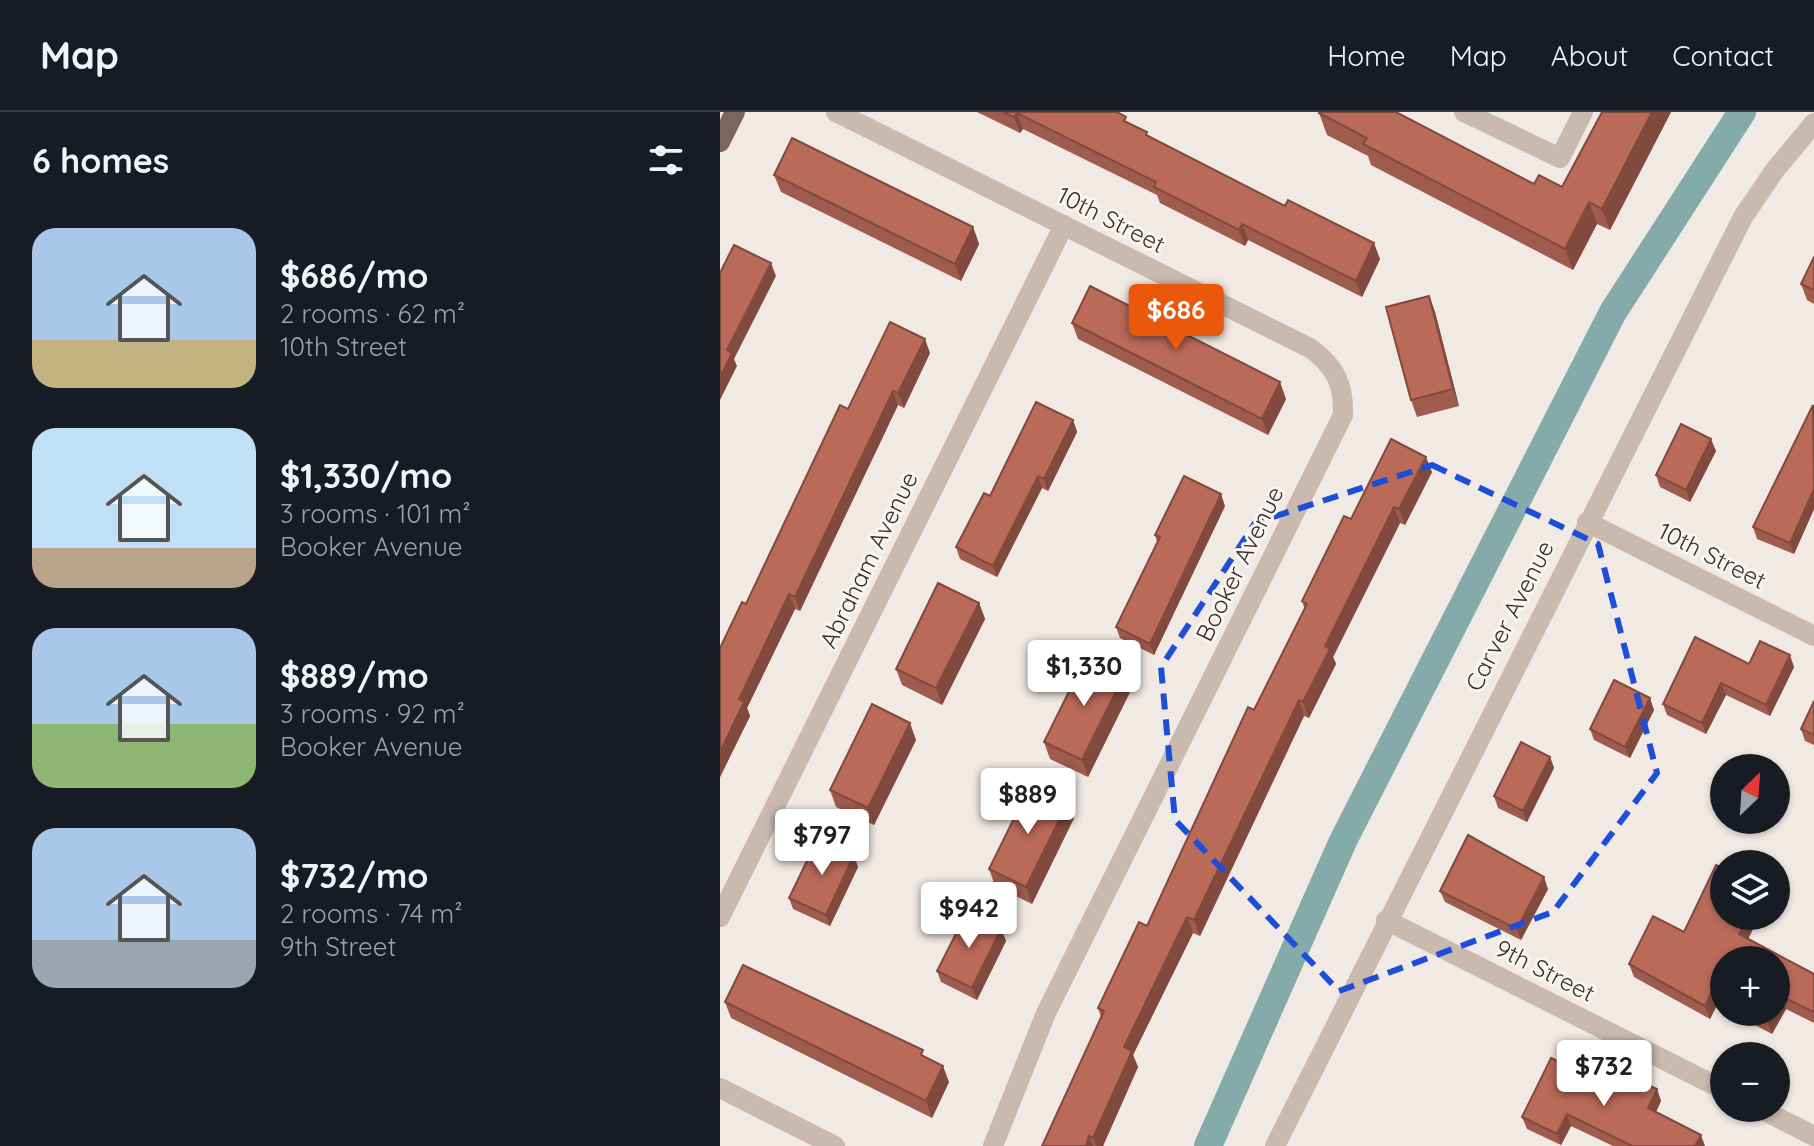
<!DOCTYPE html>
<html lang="en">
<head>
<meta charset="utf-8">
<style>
	body { margin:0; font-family:Quicksand,sans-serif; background:#242831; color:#f1f3f6; height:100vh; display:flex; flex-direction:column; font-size:30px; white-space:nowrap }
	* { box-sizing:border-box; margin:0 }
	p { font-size:26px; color:#9ea1a6 }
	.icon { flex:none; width:44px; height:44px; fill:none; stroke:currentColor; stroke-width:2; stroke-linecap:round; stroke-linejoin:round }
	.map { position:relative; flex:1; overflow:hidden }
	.side { display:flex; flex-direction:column; background:#171b24; width:720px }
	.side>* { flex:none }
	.needle { width:52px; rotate:25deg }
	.buttons { position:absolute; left:990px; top:642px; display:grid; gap:16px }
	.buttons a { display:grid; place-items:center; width:80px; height:80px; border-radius:50%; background:#171b24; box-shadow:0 2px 6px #0004; font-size:40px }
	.price { position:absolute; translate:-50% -68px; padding:0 18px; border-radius:8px; background:#fff; color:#222; font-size:26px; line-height:52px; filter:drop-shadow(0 2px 4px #0008) }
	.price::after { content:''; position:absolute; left:50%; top:48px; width:24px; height:18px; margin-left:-12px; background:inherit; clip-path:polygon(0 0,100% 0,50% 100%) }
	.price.current { background:#ea580c; color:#fff }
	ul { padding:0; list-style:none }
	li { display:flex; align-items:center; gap:24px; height:200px; padding:0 32px }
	li span { display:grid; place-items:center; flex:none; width:224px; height:160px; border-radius:24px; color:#555 }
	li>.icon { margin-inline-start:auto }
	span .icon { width:96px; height:96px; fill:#fffc; stroke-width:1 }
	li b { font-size:34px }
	h2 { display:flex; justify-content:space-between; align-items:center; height:96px; padding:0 32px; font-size:34px }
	header { display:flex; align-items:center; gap:48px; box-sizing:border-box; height:112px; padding:0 40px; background:#171b24; border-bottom:2px solid #363941 }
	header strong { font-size:38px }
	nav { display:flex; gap:44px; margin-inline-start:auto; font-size:28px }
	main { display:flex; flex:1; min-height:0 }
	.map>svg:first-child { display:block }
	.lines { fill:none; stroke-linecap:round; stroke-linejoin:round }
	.canal { stroke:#84abaa; stroke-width:28 }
	.minor { stroke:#c9b9af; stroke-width:20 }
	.major { stroke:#78665f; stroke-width:20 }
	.wall { fill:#9f5b4d }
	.shaded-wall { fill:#824a3e }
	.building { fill:#b96a59; stroke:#824a3e; stroke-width:2 }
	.marked { fill:none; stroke:#1d4ed8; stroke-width:6; stroke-dasharray:16 10; stroke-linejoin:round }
	.labels { text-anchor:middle; stroke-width:6; stroke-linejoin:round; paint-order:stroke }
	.street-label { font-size:24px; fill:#382f2c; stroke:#f9f4ef }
</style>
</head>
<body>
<header>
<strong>Map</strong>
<nav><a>Home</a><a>Map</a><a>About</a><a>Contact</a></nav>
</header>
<main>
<section class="side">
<h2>6 homes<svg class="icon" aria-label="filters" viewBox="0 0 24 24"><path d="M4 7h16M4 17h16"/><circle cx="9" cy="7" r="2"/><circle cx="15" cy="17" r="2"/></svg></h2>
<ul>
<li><span style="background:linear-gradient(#a9c7e8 70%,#c2b280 0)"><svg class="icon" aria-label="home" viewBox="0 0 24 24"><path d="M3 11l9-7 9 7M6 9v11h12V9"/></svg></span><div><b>$686/mo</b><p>2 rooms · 62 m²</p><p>10th Street</p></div></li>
<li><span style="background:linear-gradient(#bfe0f5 75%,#b9a48a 0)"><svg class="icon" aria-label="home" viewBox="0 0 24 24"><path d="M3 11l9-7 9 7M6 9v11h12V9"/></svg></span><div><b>$1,330/mo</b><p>3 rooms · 101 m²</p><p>Booker Avenue</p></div></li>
<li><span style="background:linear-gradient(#a9c7e8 60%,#8fb573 0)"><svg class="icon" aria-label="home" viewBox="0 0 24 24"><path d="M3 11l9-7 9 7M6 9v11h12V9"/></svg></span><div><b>$889/mo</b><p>3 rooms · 92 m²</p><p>Booker Avenue</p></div></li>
<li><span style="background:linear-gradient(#a9c7e8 70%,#9aa5b1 0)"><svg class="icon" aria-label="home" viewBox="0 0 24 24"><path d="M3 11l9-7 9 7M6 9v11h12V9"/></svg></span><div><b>$732/mo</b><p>2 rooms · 74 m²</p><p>9th Street</p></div></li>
</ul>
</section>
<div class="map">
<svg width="1094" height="1034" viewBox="0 0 1094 1034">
	<rect width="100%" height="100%" fill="#f1e9e3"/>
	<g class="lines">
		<path class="canal" d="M488 1034 623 729 893 200 1022 0"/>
		<g class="minor">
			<path d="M116 0 590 236C615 254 624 272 623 303L326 901 273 1034"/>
			<path d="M744 0 840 46 863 0"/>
			<path d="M867 410 1094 524"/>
			<path d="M0 805 344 113"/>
			<path d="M666 808 1004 978"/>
			<path d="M0 976 115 1034"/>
			<path d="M1039 996 1094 1024"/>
			<path d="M555 1034 1023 105 1055 58 1094 11"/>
		</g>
		<path class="major" d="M0 30 15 0"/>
	</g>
	<g class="wall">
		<path d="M257 0H397L408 11 429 25 660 147 642 185 528 128 525 134 440 91 437 83 303 17 300 21Z"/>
		<path d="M882 0H951L890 118 877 112 853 158 651 53 648 44 607 23 599 1 814 72 842 75Z"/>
		<path d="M54 63 253 115 259 132 241 169 61 80Z"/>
		<path d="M1094 145V192L1087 188 1081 172Z"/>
		<path d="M709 184 715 200 739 294 697 305 691 288Z"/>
		<path d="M352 211 566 287 548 323 358 227Z"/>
		<path d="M210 241 184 296 178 293 80 499 75 497 27 596 30 604 0 665V536L26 492 128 297Z"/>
		<path d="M1094 293V397L1074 442 1037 427 1033 415Z"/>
		<path d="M353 308 357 320 328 379 322 376 277 465 240 447 236 435 270 384Z"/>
		<path d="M996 339 970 390 940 375 936 363Z"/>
		<path d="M712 360 685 413 680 411 613 545 616 552 589 606 584 604 480 824 473 821 413 943 418 955 383 1034H322L381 905 378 896 427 814 585 498 582 489 631 407Z"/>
		<path d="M505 394 434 543 400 526 396 515 437 430 435 423Z"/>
		<path d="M259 491 265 507 222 593 182 573 176 557Z"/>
		<path d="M1029 552 1074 555 1050 604 1006 583 986 622 947 603 943 592Z"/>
		<path d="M410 580 368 665 330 647 324 630Z"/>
		<path d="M1094 589V633L1085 629 1081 617Z"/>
		<path d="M934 598 910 646 874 628 870 617Z"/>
		<path d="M196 628 154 713 116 695 110 678Z"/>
		<path d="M830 645 834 656 807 710 778 696 774 684Z"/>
		<path d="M354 706 312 792 275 774 269 757Z"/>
		<path d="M138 755 110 814 73 797 69 786Z"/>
		<path d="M828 777 801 828 725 790 720 779Z"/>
		<path d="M1004 804H1039L1028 827 1094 862V911L1066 897 1052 922 1010 900H1056L1004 848V897L997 893 990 907 914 865 909 852 964 820Z"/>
		<path d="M281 817 286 829 257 888 221 870 217 859Z"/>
		<path d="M5 890 206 945 229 970 212 1006 11 906Z"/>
		<path d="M937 977 941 989 936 1000 985 1034H893L851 1014 841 1033 807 1017 802 1005 897 978Z"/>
	</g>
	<g class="shaded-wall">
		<path d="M932 0H951L890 118 882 97Z"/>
		<path d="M297 1 303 17 300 21 294 5Z"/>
		<path d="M869 90 877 112 853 158 845 137Z"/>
		<path d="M522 112 528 128 525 134 519 118Z"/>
		<path d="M253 115 259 132 241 169 235 152Z"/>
		<path d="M654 131 660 147 642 185 636 169Z"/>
		<path d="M51 151 56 164 14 247 17 254 0 288V265L7 238Z"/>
		<path d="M709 184 715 200 739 294 733 277Z"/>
		<path d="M205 227 210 241 184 296 178 281Z"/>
		<path d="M560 270 566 287 548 323 542 307Z"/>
		<path d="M173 279 178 293 80 499 75 485Z"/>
		<path d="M353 308 357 320 328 379 324 367Z"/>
		<path d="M991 327 996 339 970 390 966 378Z"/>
		<path d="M706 345 712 360 685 413 679 397Z"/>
		<path d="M318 364 322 376 277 465 273 454Z"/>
		<path d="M1094 377V397L1074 442 1070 431Z"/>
		<path d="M501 382 505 394 434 543 430 532Z"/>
		<path d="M674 395 680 411 613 545 616 552 589 606 583 590 605 534Z"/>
		<path d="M69 482 75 497 27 596 30 604 0 665V640L19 587Z"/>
		<path d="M259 491 265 507 222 593 216 576Z"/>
		<path d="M1070 543 1074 555 1050 604 1046 593Z"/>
		<path d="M404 563 410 580 368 665 362 648Z"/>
		<path d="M1001 571 1006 583 986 622 982 611Z"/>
		<path d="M930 586 934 598 910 646 905 635Z"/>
		<path d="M579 588 584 604 480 824 474 808Z"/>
		<path d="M190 611 196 628 154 713 148 696Z"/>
		<path d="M830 645 834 656 807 710 803 699Z"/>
		<path d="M348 690 354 706 312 792 306 775Z"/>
		<path d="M134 743 138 755 110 814 106 803Z"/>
		<path d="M824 765 828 777 801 828 797 817Z"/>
		<path d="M1028 804H1039L1024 836 1019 822Z"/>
		<path d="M467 805 473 821 413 943 418 955 383 1034H376L373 1026 404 935Z"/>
		<path d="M281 817 286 829 257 888 252 876Z"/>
		<path d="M992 879 997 893 990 907 985 894Z"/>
		<path d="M1061 884 1066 897 1052 922 1047 909 1052 900H1056V892Z"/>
		<path d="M223 954 229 970 212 1006 206 989Z"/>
		<path d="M937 977 941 989 932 1008 928 996Z"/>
		<path d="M847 1002 851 1014 841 1033 837 1022Z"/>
		<path d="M981 1023 985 1034H975Z"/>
		<path d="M369 1024 373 1034H366Z"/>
	</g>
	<g class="building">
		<path d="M283 0H397L406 5 404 9 427 20 426 23 565 94 568 88 654 131 636 169 522 112 519 118 434 75 436 70 297 1 294 5Z"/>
		<path d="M600 0H676L814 72 819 63 842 75 882 0H932L882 97 869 90 845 137 643 32 647 26 599 1Z"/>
		<path d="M72 26 253 115 235 152 54 63Z"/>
		<path d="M14 133 51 151 7 238 12 241 0 265V161Z"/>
		<path d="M1094 145V178L1081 172Z"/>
		<path d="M370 174 560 270 542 307 352 211Z"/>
		<path d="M709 184 733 277 691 288 666 195Z"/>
		<path d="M170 210 205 227 178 281 173 279 75 485 69 482 19 587 24 590 0 640V536L22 490 26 492 120 293 128 297Z"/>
		<path d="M316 290 353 308 324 367 318 364 273 454 236 435 264 381 270 384Z"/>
		<path d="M1093 293 1094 377 1070 431 1033 415Z"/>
		<path d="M961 312 991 327 966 378 936 363Z"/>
		<path d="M671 327 706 345 679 397 674 395 605 534 610 537 583 590 579 588 474 808 467 805 404 935 412 939 373 1026 369 1024 366 1034H322L384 899 378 896 419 810 427 814 528 595 534 598 587 492 582 489 624 404 631 407Z"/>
		<path d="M464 364 501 382 430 532 396 515 440 425 435 423Z"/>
		<path d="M218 471 259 491 216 576 176 557Z"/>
		<path d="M975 525 1029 552 1040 529 1070 543 1046 593 1001 571 982 611 943 592Z"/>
		<path d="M366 545 404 563 362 648 324 630Z"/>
		<path d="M894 568 930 586 905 635 870 617Z"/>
		<path d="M1094 589V623L1081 617Z"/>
		<path d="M152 592 190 611 148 696 110 678Z"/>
		<path d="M801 630 830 645 803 699 774 684Z"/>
		<path d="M311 672 348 690 306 775 269 757Z"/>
		<path d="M748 723 824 765 797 817 720 779Z"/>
		<path d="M98 726 134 743 106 803 69 786Z"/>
		<path d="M996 753 1004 757V804H1028L1019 822 1094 862V900L1061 884 1056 892V848H1004V886L992 879 985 894 909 852 933 804 964 820Z"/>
		<path d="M247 800 281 817 252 876 217 859Z"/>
		<path d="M23 853 203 938 201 943 223 954 206 989 5 890Z"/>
		<path d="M1031 900H1052L1047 909Z"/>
		<path d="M831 946 897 978 904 962 937 977 928 996 981 1023 975 1034H912L847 1002 837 1022 802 1005Z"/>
	</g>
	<path class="marked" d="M712 353 878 432 937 661 833 800 619 879 455 708 441 555 535 411Z"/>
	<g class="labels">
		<g class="street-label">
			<text transform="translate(391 108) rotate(27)" y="8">10th Street</text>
			<text transform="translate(992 444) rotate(27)" y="8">10th Street</text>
			<text transform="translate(149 448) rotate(-64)" y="8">Abraham Avenue</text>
			<text transform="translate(520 452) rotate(-64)" y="8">Booker Avenue</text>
			<text transform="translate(790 504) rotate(-63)" y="8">Carver Avenue</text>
			<text transform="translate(825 859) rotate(27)" y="8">9th Street</text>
		</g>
	</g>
</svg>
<div class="buttons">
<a><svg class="needle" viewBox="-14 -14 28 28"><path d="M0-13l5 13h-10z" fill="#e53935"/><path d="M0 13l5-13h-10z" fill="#9ea1a6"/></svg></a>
<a><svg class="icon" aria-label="layers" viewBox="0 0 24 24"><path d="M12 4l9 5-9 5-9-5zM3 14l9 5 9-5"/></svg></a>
<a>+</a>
<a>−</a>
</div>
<b class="price current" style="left:456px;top:240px">$686</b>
<b class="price" style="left:364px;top:596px">$1,330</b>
<b class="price" style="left:308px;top:724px">$889</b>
<b class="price" style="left:102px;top:765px">$797</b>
<b class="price" style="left:249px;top:838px">$942</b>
<b class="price" style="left:884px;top:996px">$732</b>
</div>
</main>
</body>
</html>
